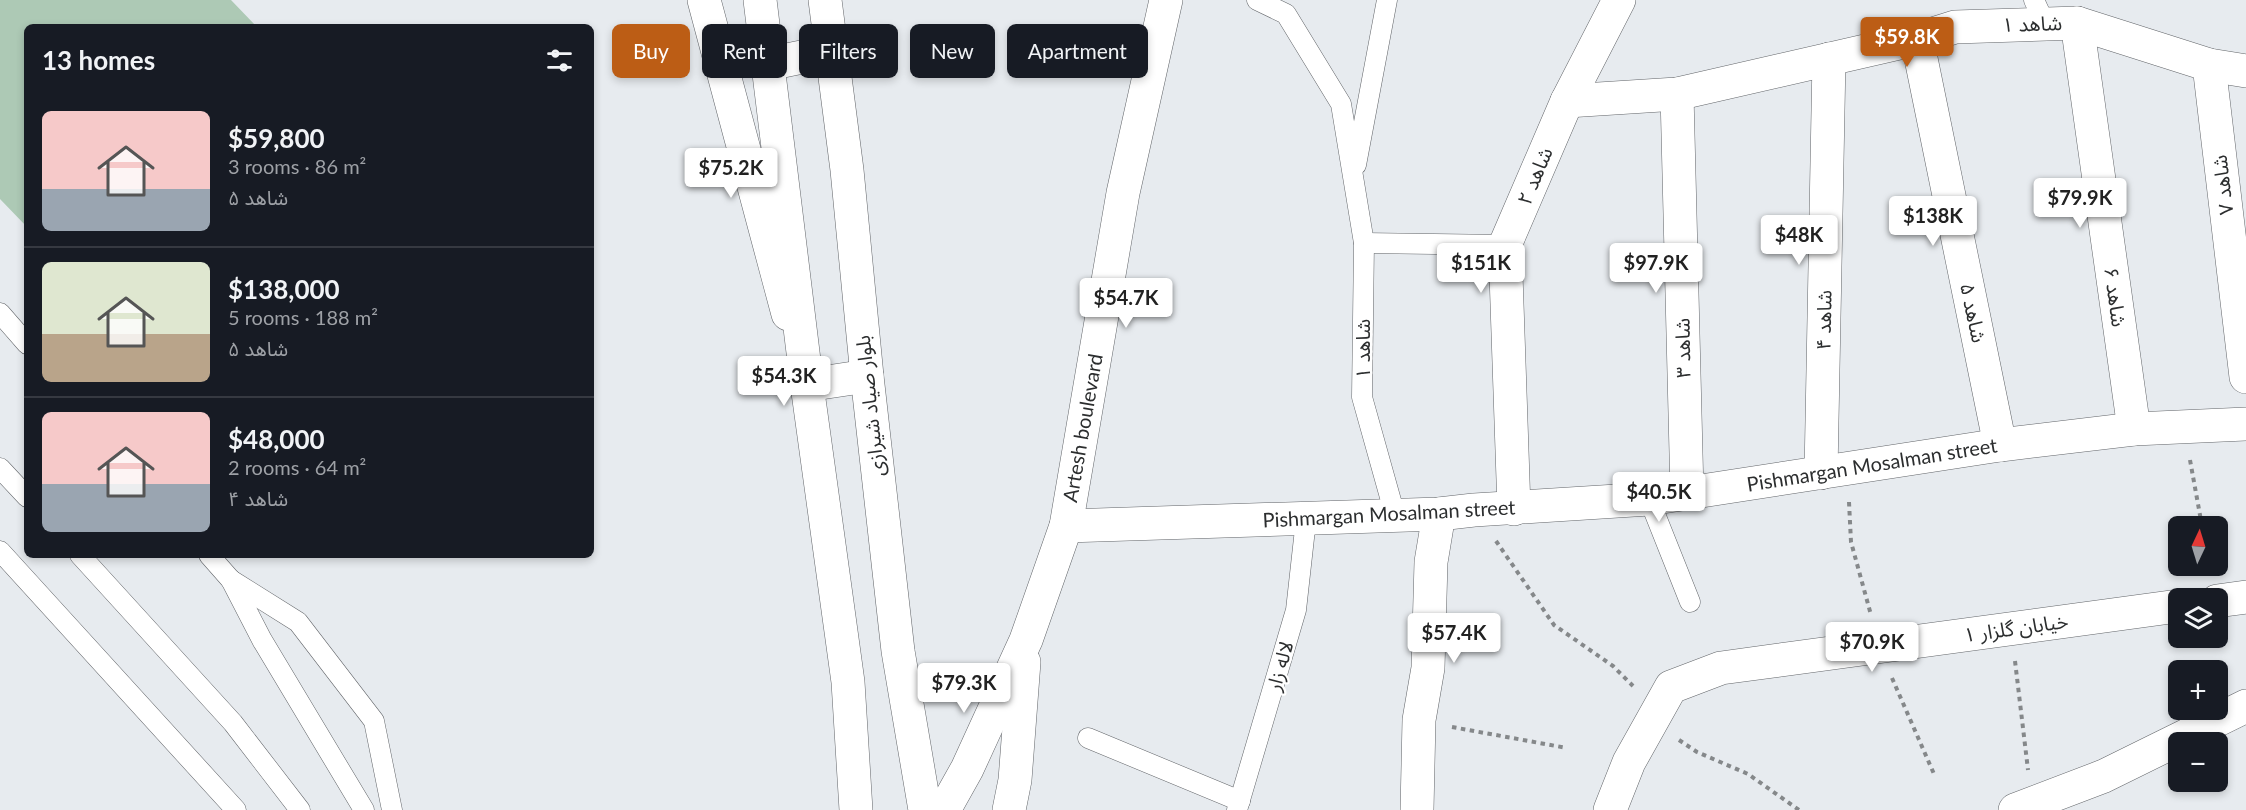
<!DOCTYPE html>
<html lang="en">
<head>
<meta charset="utf-8">
<style>
	body { margin:0; font-family:Lato,"Noto Sans Arabic",sans-serif; background:#242831; color:#f1f3f6; height:100vh; display:flex; flex-direction:column; font-size:22px; white-space:nowrap }
	* { box-sizing:border-box; margin:0 }
	p { font-size:20px; color:#9ea1a6 }
	.icon { flex:none; width:33px; height:33px; fill:none; stroke:currentColor; stroke-width:2; stroke-linecap:round; stroke-linejoin:round }
	.map { position:relative; flex:1; overflow:hidden }
	.sheet { position:absolute; left:24px; top:24px; width:570px; height:534px; display:flex; flex-direction:column; background:#171b24; border-radius:9px; box-shadow:0 3px 9px #0003 }
	.sheet>* { flex:none }
	.banner { position:absolute; left:612px; top:24px; width:570px; height:54px; display:flex; gap:12px }
	.needle { width:39px; rotate:4deg }
	.tools { position:absolute; left:2168px; top:516px; display:grid; gap:12px }
	.tools a { display:grid; place-items:center; width:60px; height:60px; border-radius:9px; background:#171b24; box-shadow:0 3px 9px #0003; font-size:30px }
	.price { position:absolute; translate:-50% -51px; padding:0 14px; border-radius:6px; background:#fff; color:#222; font-size:20px; line-height:39px; filter:drop-shadow(0 2px 3px #0008) }
	.price::after { content:''; position:absolute; left:50%; top:36px; width:18px; height:14px; margin-left:-9px; background:inherit; clip-path:polygon(0 0,100% 0,50% 100%) }
	.price.current { background:#bc5d15; color:#fff }
	ul { padding:0; list-style:none }
	li { display:flex; align-items:center; gap:18px; height:150px; padding:0 18px }
	li+li { border-top:2px solid #363941 }
	li span { display:grid; place-items:center; flex:none; width:168px; height:120px; border-radius:9px; color:#555 }
	li>.icon { margin-inline-start:auto }
	span .icon { width:72px; height:72px; fill:#fffc; stroke-width:1 }
	li b { font-size:26px }
	h2 { display:flex; justify-content:space-between; align-items:center; height:72px; padding:0 18px; font-size:26px }
	.chip { padding:0 21px; border-radius:9px; background:#171b24; box-shadow:0 3px 9px #0003; font-size:21px; line-height:54px }
	.chip.current { background:#bc5d15; color:#fff }
	.map>svg:first-child { display:block }
	.green { fill:#adc9b5 }
	.lines { fill:none; stroke-linecap:round; stroke-linejoin:round }
	.service-casing { stroke:#626569; stroke-width:21 }
	.minor-casing { stroke:#626569; stroke-width:34 }
	.tertiary-casing { stroke:#626569; stroke-width:34 }
	.secondary-casing { stroke:#626569; stroke-width:34 }
	.path { stroke:#85888a; stroke-width:4; stroke-dasharray:4.5 4.5; stroke-linecap:butt }
	.service { stroke:#fff; stroke-width:20 }
	.minor { stroke:#fff; stroke-width:33 }
	.tertiary { stroke:#fff; stroke-width:33 }
	.secondary { stroke:#fff; stroke-width:33 }
	.labels { text-anchor:middle; stroke-width:4.5; stroke-linejoin:round; paint-order:stroke }
	.street-label { font-size:20px; fill:#2c2e2f; stroke:#fff }
</style>
</head>
<body>
<div class="map">
<svg width="2246" height="810" viewBox="0 0 2246 810">
	<rect width="100%" height="100%" fill="#e7ebef"/>
	<path class="green" d="M0 0H231L257 27H27V227L0 199Z"/>
	<g class="lines">
		<defs>
			<g id="service">
				<path d="M1257 0 1286 14 1341 104 1364 243 1362 397 1395 515"/>
				<path d="M2034 0 2045 24"/>
				<path d="M1356 165 1387 0"/>
				<path d="M1364 243 1505 245"/>
				<path d="M0 313 27 344"/>
				<path d="M0 468 27 497"/>
				<path d="M1649 499 1690 602"/>
				<path d="M0 551 236 810"/>
				<path d="M80 555 233 723 300 810"/>
				<path d="M209 555 231 580 262 640 364 810"/>
				<path d="M231 580 298 622 374 721 392 810"/>
				<path d="M1088 738 1240 801"/>
				<path d="M1237 810 1296 610 1306 520"/>
			</g>
			<g id="minor">
				<path d="M704 0 788 314"/>
				<path d="M2077 23 2134 429"/>
				<path d="M1917 39 2000 445"/>
				<path d="M2209 65 2246 377"/>
				<path d="M1677 94 1687 493"/>
				<path d="M1567 101 1677 94 1917 39 1955 27 2077 23 2209 65 2246 71"/>
				<path d="M1821 473 1829 59"/>
				<path d="M1514 509 1505 245 1567 101 1619 0"/>
				<path d="M2217 601 2246 597"/>
				<path d="M1417 810 1419 720 1428 668 1431 562 1439 514"/>
				<path d="M1610 810 1629 762 1671 687 1721 668 2178 606"/>
				<path d="M2015 810 2104 776 2246 706"/>
			</g>
			<path id="tertiary" d="M1066 526 1439 514 1474 510 1649 499 2000 445 2134 429 2246 424"/>
			<g id="secondary">
				<path d="M760 0 807 385 848 682 856 810"/>
				<path d="M825 0 847 170 867 376 898 651 925 810"/>
				<path d="M768 64 831 51"/>
				<path d="M807 385 867 376"/>
				<path d="M944 810 967 769 1026 640 1066 526 1123 193 1166 0"/>
				<path d="M1009 810 1015 780 1024 662"/>
			</g>
		</defs>
		<use href="#service" class="service-casing"/>
		<use href="#minor" class="minor-casing"/>
		<use href="#tertiary" class="tertiary-casing"/>
		<use href="#secondary" class="secondary-casing"/>
		<g class="path">
			<path d="M2190 460 2202 526"/>
			<path d="M1849 502 1851 542 1871 615"/>
			<path d="M1496 541 1554 625 1613 666 1633 686"/>
			<path d="M2015 661 2028 770"/>
			<path d="M1892 678 1934 774"/>
			<path d="M1452 727 1567 748"/>
			<path d="M1679 740 1697 752 1748 774 1799 810"/>
		</g>
		<use href="#service" class="service"/>
		<use href="#minor" class="minor"/>
		<use href="#tertiary" class="tertiary"/>
		<use href="#secondary" class="secondary"/>
	</g>
	<g class="labels">
		<g class="street-label">
			<text transform="translate(2032 24) rotate(-2)" y="7">شاهد ۱</text>
			<text transform="translate(1535 176) rotate(-67)" y="7">شاهد ۲</text>
			<text transform="translate(2223 185) rotate(-97)" y="7">شاهد ۷</text>
			<text transform="translate(2115 297) rotate(82)" y="7">شاهد ۶</text>
			<text transform="translate(1973 313) rotate(78)" y="7">شاهد ۵</text>
			<text transform="translate(1824 320) rotate(-89)" y="7">شاهد ۴</text>
			<text transform="translate(1683 348) rotate(-91)" y="7">شاهد ۳</text>
			<text transform="translate(1363 349) rotate(-90)" y="7">شاهد ۱</text>
			<text transform="translate(870 406) rotate(-96)" y="7">بلوار صیاد شیرازی</text>
			<text transform="translate(1083 428) rotate(-80)" y="7">Artesh boulevard</text>
			<text transform="translate(1872 465) rotate(-9)" y="7">Pishmargan Mosalman street</text>
			<text transform="translate(1389 514) rotate(-3)" y="7">Pishmargan Mosalman street</text>
			<text transform="translate(2016 628) rotate(-8)" y="7">خیابان گلزار ۱</text>
			<text transform="translate(1280 666) rotate(-74)" y="7">لاله زار</text>
		</g>
	</g>
</svg>
<div class="tools">
<a><svg class="needle" viewBox="-14 -14 28 28"><path d="M0-13l5 13h-10z" fill="#e53935"/><path d="M0 13l5-13h-10z" fill="#9ea1a6"/></svg></a>
<a><svg class="icon" aria-label="layers" viewBox="0 0 24 24"><path d="M12 4l9 5-9 5-9-5zM3 14l9 5 9-5"/></svg></a>
<a>+</a>
<a>−</a>
</div>
<b class="price current" style="left:1907px;top:68px">$59.8K</b>
<b class="price" style="left:731px;top:199px">$75.2K</b>
<b class="price" style="left:2080px;top:229px">$79.9K</b>
<b class="price" style="left:1933px;top:247px">$138K</b>
<b class="price" style="left:1799px;top:266px">$48K</b>
<b class="price" style="left:1481px;top:294px">$151K</b>
<b class="price" style="left:1656px;top:294px">$97.9K</b>
<b class="price" style="left:1126px;top:329px">$54.7K</b>
<b class="price" style="left:784px;top:407px">$54.3K</b>
<b class="price" style="left:1659px;top:523px">$40.5K</b>
<b class="price" style="left:1454px;top:664px">$57.4K</b>
<b class="price" style="left:1872px;top:673px">$70.9K</b>
<b class="price" style="left:964px;top:714px">$79.3K</b>
<div class="banner">
<a class="chip current">Buy</a>
<a class="chip">Rent</a>
<a class="chip">Filters</a>
<a class="chip">New</a>
<a class="chip">Apartment</a>
</div>
<section class="sheet">
<h2>13 homes<svg class="icon" aria-label="filters" viewBox="0 0 24 24"><path d="M4 7h16M4 17h16"/><circle cx="9" cy="7" r="2"/><circle cx="15" cy="17" r="2"/></svg></h2>
<ul>
<li><span style="background:linear-gradient(#f6c9c9 65%,#9aa5b1 0)"><svg class="icon" aria-label="home" viewBox="0 0 24 24"><path d="M3 11l9-7 9 7M6 9v11h12V9"/></svg></span><div><b>$59,800</b><p>3 rooms · 86 m²</p><p>شاهد ۵</p></div></li>
<li><span style="background:linear-gradient(#dfe7d0 60%,#b9a48a 0)"><svg class="icon" aria-label="home" viewBox="0 0 24 24"><path d="M3 11l9-7 9 7M6 9v11h12V9"/></svg></span><div><b>$138,000</b><p>5 rooms · 188 m²</p><p>شاهد ۵</p></div></li>
<li><span style="background:linear-gradient(#f6c9c9 60%,#9aa5b1 0)"><svg class="icon" aria-label="home" viewBox="0 0 24 24"><path d="M3 11l9-7 9 7M6 9v11h12V9"/></svg></span><div><b>$48,000</b><p>2 rooms · 64 m²</p><p>شاهد ۴</p></div></li>
</ul>
</section>
</div>
</body>
</html>
